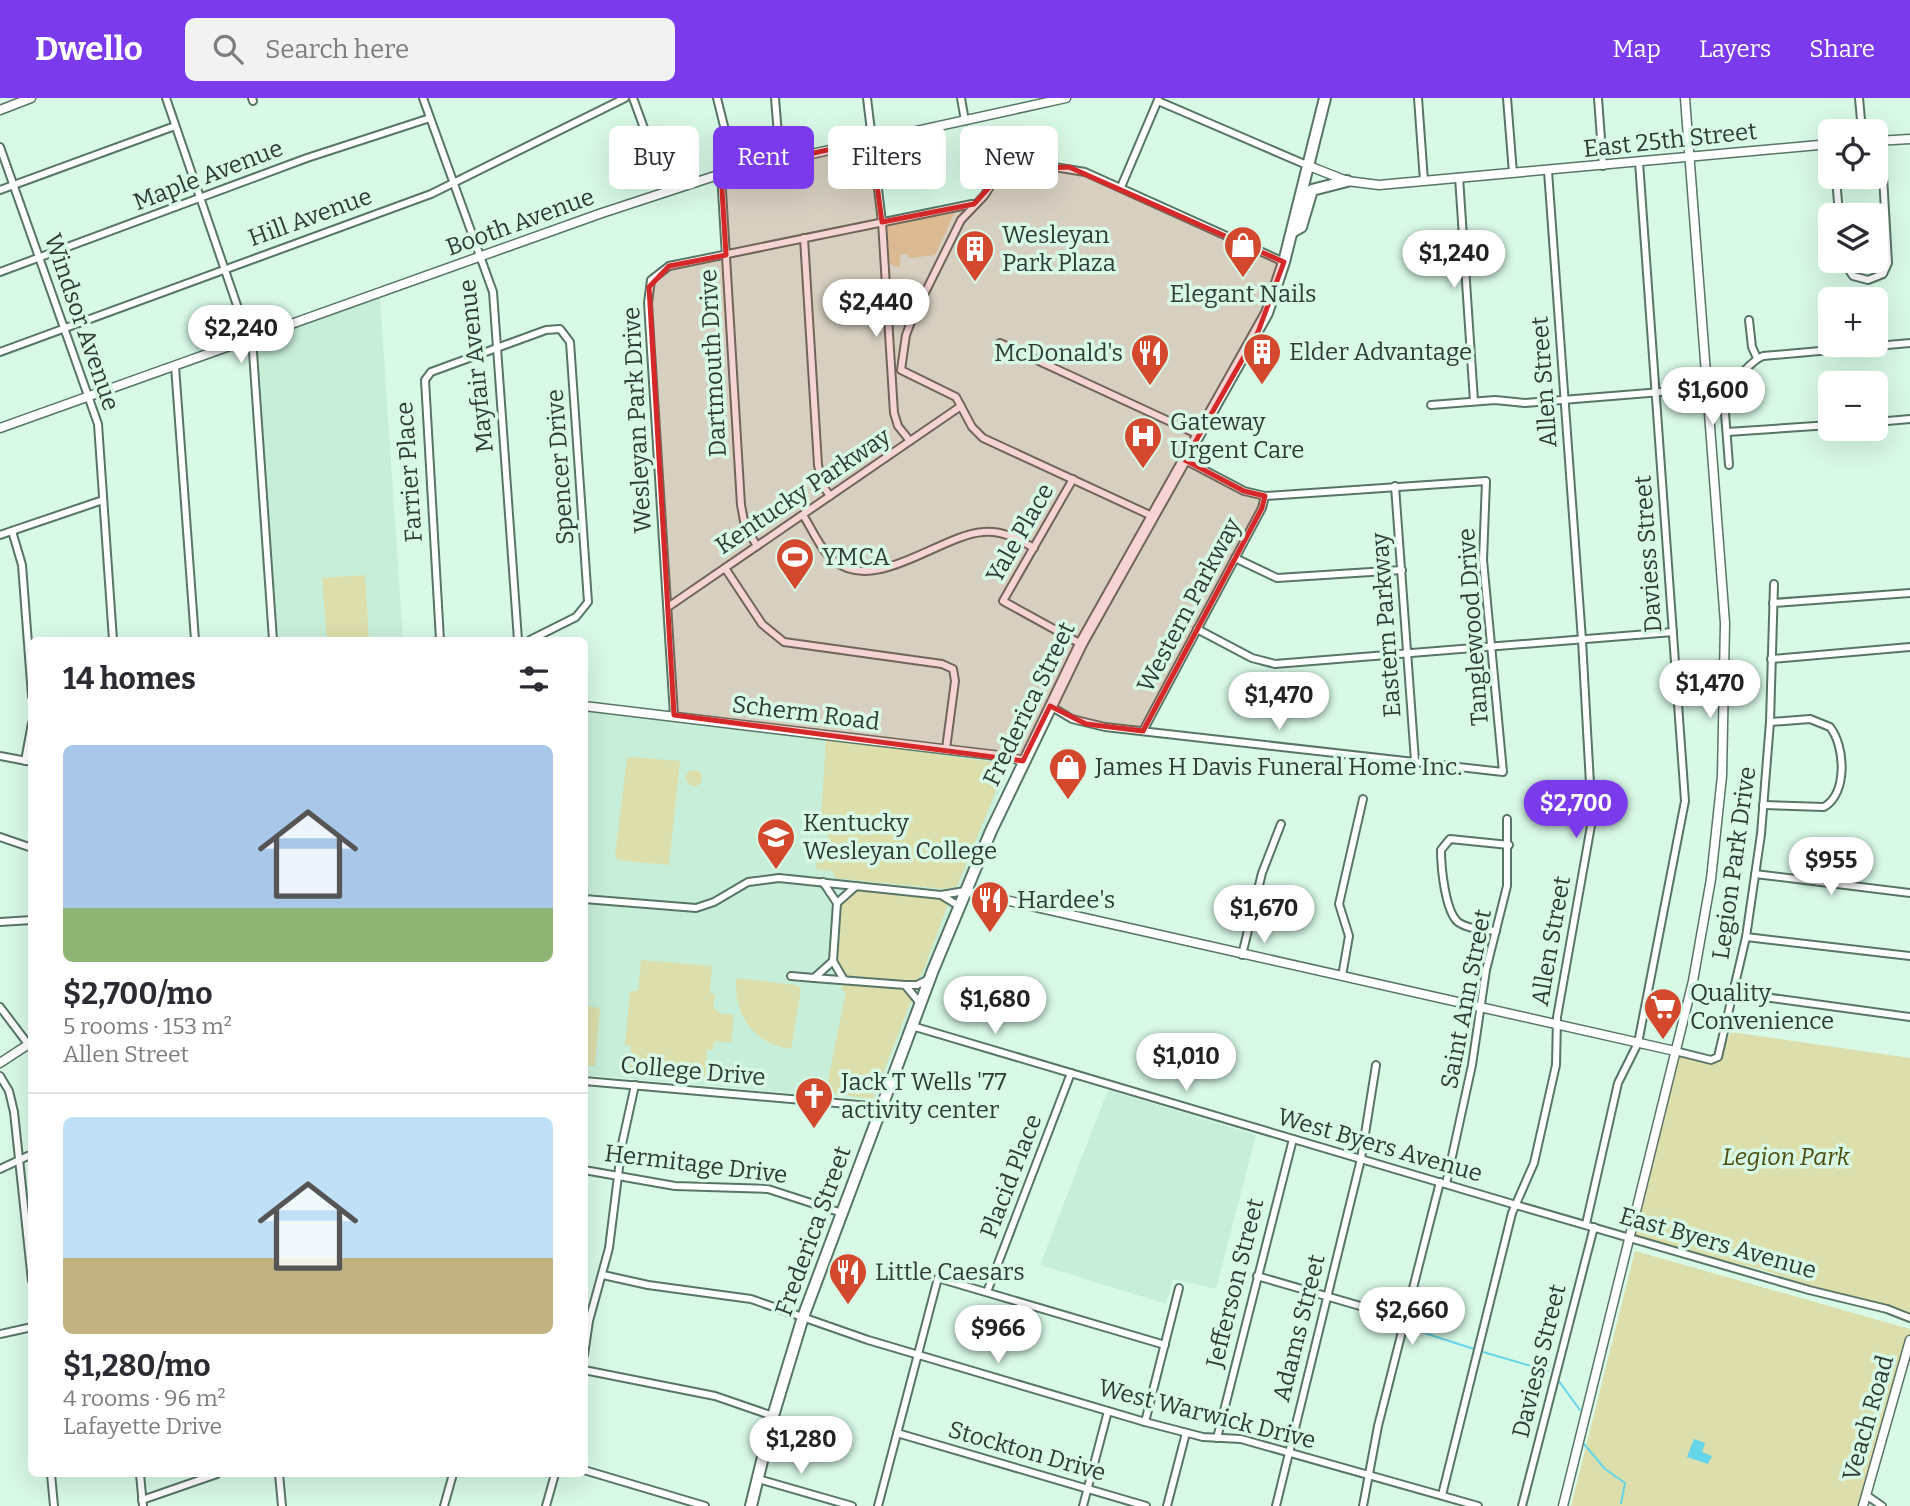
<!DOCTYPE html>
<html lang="en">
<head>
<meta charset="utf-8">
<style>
	body { margin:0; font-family:Bitter,serif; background:#f2f2f3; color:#2b2b33; height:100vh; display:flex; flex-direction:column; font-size:26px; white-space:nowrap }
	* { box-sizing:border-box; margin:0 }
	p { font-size:23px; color:#7c7c81 }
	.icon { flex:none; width:38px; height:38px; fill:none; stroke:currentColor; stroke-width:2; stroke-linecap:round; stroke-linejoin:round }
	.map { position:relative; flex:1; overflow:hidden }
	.sheet { position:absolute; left:28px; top:539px; width:560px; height:840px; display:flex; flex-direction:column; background:#fff; border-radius:10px; box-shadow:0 7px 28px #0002 }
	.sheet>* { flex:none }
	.guide { position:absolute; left:609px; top:28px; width:665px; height:63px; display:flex; gap:14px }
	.buttons { position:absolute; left:1818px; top:21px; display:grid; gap:14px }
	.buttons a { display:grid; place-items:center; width:70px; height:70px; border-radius:10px; background:#fff; box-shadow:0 7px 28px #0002; font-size:35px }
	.price { position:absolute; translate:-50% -60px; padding:0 16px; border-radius:24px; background:#fff; color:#222; font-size:23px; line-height:46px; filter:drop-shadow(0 2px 4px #0008) }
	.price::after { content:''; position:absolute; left:50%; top:42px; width:21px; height:16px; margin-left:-10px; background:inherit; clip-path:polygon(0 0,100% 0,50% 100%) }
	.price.current { background:#7c3aed; color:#fff }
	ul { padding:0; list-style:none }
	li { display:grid; align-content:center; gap:14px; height:371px; padding:0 35px }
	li+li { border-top:2px solid #e1e1e2 }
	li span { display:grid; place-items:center; height:217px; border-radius:10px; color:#555 }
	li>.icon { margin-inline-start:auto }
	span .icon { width:126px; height:126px; fill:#fffc; stroke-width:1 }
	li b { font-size:30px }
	h2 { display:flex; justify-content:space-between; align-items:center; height:84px; padding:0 35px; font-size:30px }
	.chip { padding:0 24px; border-radius:10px; background:#fff; box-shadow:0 7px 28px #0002; font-size:24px; line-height:63px }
	.chip.current { background:#7c3aed; color:#fff }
	header { display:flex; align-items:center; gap:42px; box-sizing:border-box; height:98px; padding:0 35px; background:#7c3aed; color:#fff }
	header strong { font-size:33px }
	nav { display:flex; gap:38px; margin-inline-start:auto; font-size:24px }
	.search { width:490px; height:63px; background:#f2f2f3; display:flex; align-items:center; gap:18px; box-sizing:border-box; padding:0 24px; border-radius:10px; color:#7c7c81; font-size:26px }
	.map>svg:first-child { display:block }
	.built { fill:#c7eed8 }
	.green { fill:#dcdeac }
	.water { fill:#65d5e9 }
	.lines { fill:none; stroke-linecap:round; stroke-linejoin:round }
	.stream { stroke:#65d5e9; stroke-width:2 }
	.minor-casing { stroke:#587565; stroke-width:10 }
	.tertiary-casing { stroke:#587565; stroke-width:11 }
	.primary-casing { stroke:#587565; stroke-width:14 }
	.minor { stroke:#fff; stroke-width:6 }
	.tertiary { stroke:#fff; stroke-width:8 }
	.primary { stroke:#fff; stroke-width:10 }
	.marked { fill:#d62828; fill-opacity:0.2; stroke:#d62828; stroke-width:5; stroke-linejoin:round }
	.labels { text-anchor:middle; stroke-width:7; stroke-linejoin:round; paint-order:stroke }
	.street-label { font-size:24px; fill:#2f3c35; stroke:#d8f9e6 }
	.poi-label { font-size:24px; fill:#2f3c35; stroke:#d8f9e6; text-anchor:start }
	.park-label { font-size:24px; font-style:italic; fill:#4d4c0c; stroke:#d8f9e6 }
</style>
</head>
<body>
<header>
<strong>Dwello</strong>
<div class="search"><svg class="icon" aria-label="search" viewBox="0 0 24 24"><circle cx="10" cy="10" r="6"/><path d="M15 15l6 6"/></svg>Search here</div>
<nav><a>Map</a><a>Layers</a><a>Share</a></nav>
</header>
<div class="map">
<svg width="1910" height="1408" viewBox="0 0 1910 1408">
	<rect width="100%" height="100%" fill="#d8f9e6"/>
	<g class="built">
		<path d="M380 199 403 542H278L256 245Z"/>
		<path d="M584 611 1010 663V669L874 1002 585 977Z"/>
		<path d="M1108 992 1256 1037 1216 1191 1173 1181 1166 1206 1040 1167Z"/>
	</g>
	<g class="green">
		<path d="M953 112 955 114 935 157 909 160 908 156 900 157V170L890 166 887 131 889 125Z"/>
		<path d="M365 477 369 542H327L322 480Z"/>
		<path d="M826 641 1007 666 957 788 945 791 835 780 833 773 816 771 819 741H827L831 730 829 722 821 721Z"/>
		<path d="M631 659 680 663 669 767 618 762 615 758 627 661Z"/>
		<circle cx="694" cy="680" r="8"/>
		<path d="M857 792 941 800 949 804 922 876 916 883 848 879 835 866 840 806Z"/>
		<path d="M641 862 712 868 710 895 715 896 713 911 718 912V915L734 917 731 945 714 943 713 952H707L705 981 629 974 631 948 625 947 630 893H638Z"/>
		<path d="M736 880 796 887 801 891 791 951C753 945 734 918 736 880Z"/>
		<path d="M843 887 907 892 913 898 873 1001 821 994 826 993 846 894 841 891Z"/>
		<path d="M585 908 600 910 595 968 585 967Z"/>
		<path d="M1731 934 1910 960V1221L1763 1172 1628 1139 1675 953 1718 959Z"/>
		<path d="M1635 1153 1910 1231V1243L1865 1408H1571Z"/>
	</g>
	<path class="water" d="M1694 1341 1705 1345 1702 1354 1712 1358 1708 1366 1687 1359Z"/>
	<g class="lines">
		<g class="stream">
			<path d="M1415 1232 1474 1251"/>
			<path d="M1483 1254 1548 1273"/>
			<path d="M1558 1282 1580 1312"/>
			<path d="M1584 1346 1605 1371 1625 1385 1621 1405"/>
		</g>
		<defs>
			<g id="minor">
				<path d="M166 0 253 254 273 542"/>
				<path d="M252 0 253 3"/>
				<path d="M423 0 493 194 518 542"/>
				<path d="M633 0 667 93"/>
				<path d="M717 0 735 72"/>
				<path d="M775 0 780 61"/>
				<path d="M867 0 882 124 894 315 898 328 910 343"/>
				<path d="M961 0 965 23"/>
				<path d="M1418 0 1424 83"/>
				<path d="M1507 0 1513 75"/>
				<path d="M1598 0 1603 68"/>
				<path d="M1859 0 1862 33"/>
				<path d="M1158 3 1309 68"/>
				<path d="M0 49 98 326 113 542"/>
				<path d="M721 76 741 407 745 428 757 448"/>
				<path d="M1459 79 1474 303"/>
				<path d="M1836 79 1839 117"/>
				<path d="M1121 89 1158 2"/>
				<path d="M0 92 175 28"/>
				<path d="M804 140 818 367 823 388 830 398"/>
				<path d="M1843 163 1853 178 1868 182 1883 176 1888 165 1881 43"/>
				<path d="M0 174 307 60 430 20"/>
				<path d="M1749 222 1752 249 1757 260"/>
				<path d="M1000 245 1199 337"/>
				<path d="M0 254 431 96 625 0"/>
				<path d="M175 268 195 542"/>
				<path d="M1723 289 1729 367"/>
				<path d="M1431 307 1495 302 1525 305 1723 289C1741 283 1746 265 1763 258L1910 245"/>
				<path d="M1876 324 1910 321"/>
				<path d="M1727 334 1830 327"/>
				<path d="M1073 381 1003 503 1081 546"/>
				<path d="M1395 388 1415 663"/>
				<path d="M803 417C812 431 820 451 833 462 875 497 940 437 983 434 1002 432 1018 441 1034 450"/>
				<path d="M1152 418 983 340 972 329 956 299 901 272 906 237 912 221 961 122 984 98 999 75 1048 68 1085 74 1284 164"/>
				<path d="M12 433 22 467 32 598"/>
				<path d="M0 437 103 402"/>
				<path d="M1235 460 1277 480 1402 472"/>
				<path d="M725 470 762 526 784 544 942 566 953 571 955 583 946 651"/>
				<path d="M1773 505 1910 495"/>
				<path d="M668 509 961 308"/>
				<path d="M1197 531 1252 560 1275 566 1673 534"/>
				<path d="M440 542 425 282 431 274 546 232 560 231 570 244 588 504 576 519 530 542"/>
				<path d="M1771 561 1910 549"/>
				<path d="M1050 608 1072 621 1105 629 1503 674 1483 462 1486 383 1265 398 1244 393 1185 362"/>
				<path d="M674 617 648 205 651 182 669 168 972 106"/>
				<path d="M1143 633 1262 410 1265 398"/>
				<path d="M0 658 32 664"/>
				<path d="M25 663 32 625"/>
				<path d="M1763 707 1824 709C1848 695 1845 648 1830 629L1810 621 1770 624"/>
				<path d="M0 739 32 750"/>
				<path d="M1755 776 1910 795"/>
				<path d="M941 797 959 808"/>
				<path d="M584 801 696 810 714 804 748 784 779 780 941 797 965 793"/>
				<path d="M837 805 856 788"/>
				<path d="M0 824 32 822"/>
				<path d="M1496 833C1485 832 1467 831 1458 824 1445 813 1441 769 1441 752L1450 741 1509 747"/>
				<path d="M1746 839 1910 858"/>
				<path d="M1242 857 1262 775 1281 726"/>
				<path d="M833 863 844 882"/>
				<path d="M791 878 814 880 833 863 837 805 823 784"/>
				<path d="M1342 878 1349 838 1339 806 1363 701"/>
				<path d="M814 880 905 887 920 905"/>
				<path d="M905 887H917L929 881"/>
				<path d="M1735 895 1910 919"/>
				<path d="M0 909 28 946"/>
				<path d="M912 928 1516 1107 1809 1192 1887 1211 1910 1220"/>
				<path d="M1675 953 1711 962 1718 959 1746 839 1761 736 1770 624 1774 486"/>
				<path d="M0 978 9 993 14 1014 32 1183"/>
				<path d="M584 983 882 1009"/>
				<path d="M0 1071 32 1056"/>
				<path d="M584 1072 675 1088 768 1091 842 1115"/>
				<path d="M1446 1086 1472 967 1486 872 1507 788V721"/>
				<path d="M1586 1126 1618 985 1638 945 1685 703 1639 64"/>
				<path d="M603 1177 648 1187 751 1201 868 1242 1145 1324 1203 1339 1241 1341 1478 1408"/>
				<path d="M1257 1178 1405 1221"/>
				<path d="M987 1194 1071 975"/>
				<path d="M0 1236 32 1229"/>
				<path d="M584 1257 589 1223 609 1150 622 1046 635 987"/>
				<path d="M584 1272 715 1298 773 1318"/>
				<path d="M1145 1324 1179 1190"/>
				<path d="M897 1335 1146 1408"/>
				<path d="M1217 1340 1293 1041"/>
				<path d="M584 1372 705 1408"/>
				<path d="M51 1376 54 1408"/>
				<path d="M140 1376 143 1408"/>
				<path d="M279 1376 282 1408"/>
				<path d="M758 1381 852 1408"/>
				<path d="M1442 1397 1512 1115 1534 1065 1556 967 1557 919 1592 722 1582 542 1548 73"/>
				<path d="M1866 1397 1882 1408"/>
				<path d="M142 1402 217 1376"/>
				<path d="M444 1408 453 1376"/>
				<path d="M546 1408 555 1376"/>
				<path d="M878 1408 938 1180 1165 1247"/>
				<path d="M1083 1408 1108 1313"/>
				<path d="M1167 1408 1186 1335"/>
				<path d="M1276 1408 1361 1061 1376 967"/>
				<path d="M1363 1408 1378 1328 1440 1084"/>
				<path d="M1522 1408 1594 1129"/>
			</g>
			<g id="tertiary">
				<path d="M0 12 31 0"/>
				<path d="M1876 43 1910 41"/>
				<path d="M1309 68 1347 83 1379 87 1830 46"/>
				<path d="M0 330 602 115 721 76 1066 0"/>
				<path d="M584 608 1009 659 1023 663"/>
				<path d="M965 793 1675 953"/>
				<path d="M0 965 32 944"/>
				<path d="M1563 1408 1693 883 1711 781 1722 678 1725 525 1685 0"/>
				<path d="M1863 1408 1910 1242"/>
			</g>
			<g id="primary">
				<path d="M1292 134 1301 129 1312 92 1347 83"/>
				<path d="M751 1408 773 1318 803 1219 933 872 991 733 1081 546 1267 215 1284 164 1325 0"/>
			</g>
		</defs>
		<use href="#minor" class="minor-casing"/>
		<use href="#tertiary" class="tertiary-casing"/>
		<use href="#primary" class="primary-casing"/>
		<use href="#minor" class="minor"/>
		<use href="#tertiary" class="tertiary"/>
		<use href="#primary" class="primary"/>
	</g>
	<path class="marked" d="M871 42 882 124 974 106 1005 72 1069 69 1284 164 1258 234 1185 362 1244 393 1265 398 1262 410 1143 633 1086 626 1050 608 1023 663 674 617 649 189 669 168 726 157 721 76Z"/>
	<defs>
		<symbol id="shop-pin" viewBox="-11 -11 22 30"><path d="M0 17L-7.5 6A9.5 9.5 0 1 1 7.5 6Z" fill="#d4492e" stroke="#d8f9e6"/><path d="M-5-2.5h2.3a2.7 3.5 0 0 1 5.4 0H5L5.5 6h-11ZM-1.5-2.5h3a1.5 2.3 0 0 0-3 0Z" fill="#fff"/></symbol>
		<symbol id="building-pin" viewBox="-11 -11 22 30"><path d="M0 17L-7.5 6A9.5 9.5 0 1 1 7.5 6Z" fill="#d4492e" stroke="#d8f9e6"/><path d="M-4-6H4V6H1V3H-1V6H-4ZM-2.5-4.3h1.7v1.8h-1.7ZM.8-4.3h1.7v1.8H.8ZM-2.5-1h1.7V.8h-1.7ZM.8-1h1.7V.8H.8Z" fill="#fff"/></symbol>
		<symbol id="restaurant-pin" viewBox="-11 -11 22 30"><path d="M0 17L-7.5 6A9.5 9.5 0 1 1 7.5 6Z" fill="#d4492e" stroke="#d8f9e6"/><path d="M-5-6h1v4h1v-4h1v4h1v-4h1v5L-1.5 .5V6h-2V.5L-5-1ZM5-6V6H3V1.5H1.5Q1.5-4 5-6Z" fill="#fff"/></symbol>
		<symbol id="hospital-pin" viewBox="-11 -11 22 30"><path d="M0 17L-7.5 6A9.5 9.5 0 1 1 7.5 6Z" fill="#d4492e" stroke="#d8f9e6"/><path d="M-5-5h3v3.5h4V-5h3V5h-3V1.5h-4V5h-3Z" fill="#fff"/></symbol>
		<symbol id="stadium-pin" viewBox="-11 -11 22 30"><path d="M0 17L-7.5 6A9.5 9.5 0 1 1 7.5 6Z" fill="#d4492e" stroke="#d8f9e6"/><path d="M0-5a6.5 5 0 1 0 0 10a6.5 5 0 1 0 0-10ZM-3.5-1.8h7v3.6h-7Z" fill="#fff"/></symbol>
		<symbol id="university-pin" viewBox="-11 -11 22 30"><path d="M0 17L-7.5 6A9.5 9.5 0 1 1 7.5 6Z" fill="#d4492e" stroke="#d8f9e6"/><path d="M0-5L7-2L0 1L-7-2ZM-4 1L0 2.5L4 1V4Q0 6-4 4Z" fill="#fff"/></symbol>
		<symbol id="supermarket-pin" viewBox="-11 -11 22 30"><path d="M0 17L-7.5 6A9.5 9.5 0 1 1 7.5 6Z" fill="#d4492e" stroke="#d8f9e6"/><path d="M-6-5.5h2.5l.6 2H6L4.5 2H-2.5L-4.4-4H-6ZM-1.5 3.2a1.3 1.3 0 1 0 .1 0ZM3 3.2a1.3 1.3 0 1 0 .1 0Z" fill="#fff"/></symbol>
		<symbol id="church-pin" viewBox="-11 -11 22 30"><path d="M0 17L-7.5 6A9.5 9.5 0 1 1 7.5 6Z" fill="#d4492e" stroke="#d8f9e6"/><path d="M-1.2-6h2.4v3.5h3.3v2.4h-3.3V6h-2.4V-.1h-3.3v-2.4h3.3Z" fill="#fff"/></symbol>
	</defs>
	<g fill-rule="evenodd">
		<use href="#shop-pin" x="1221" y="125" width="44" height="60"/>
		<use href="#building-pin" x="953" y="129" width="44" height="60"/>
		<use href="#building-pin" x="1240" y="232" width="44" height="60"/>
		<use href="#restaurant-pin" x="1128" y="233" width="44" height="60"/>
		<use href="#hospital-pin" x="1121" y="316" width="44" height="60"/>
		<use href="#stadium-pin" x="773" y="437" width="44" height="60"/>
		<use href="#shop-pin" x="1046" y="647" width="44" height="60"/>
		<use href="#university-pin" x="754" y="717" width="44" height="60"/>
		<use href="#restaurant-pin" x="968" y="780" width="44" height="60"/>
		<use href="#supermarket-pin" x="1641" y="887" width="44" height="60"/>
		<use href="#church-pin" x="792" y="976" width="44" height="60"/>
		<use href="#restaurant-pin" x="826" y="1152" width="44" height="60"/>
	</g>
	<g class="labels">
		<g class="street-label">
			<text transform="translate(1670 42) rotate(-6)" y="8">East 25th Street</text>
			<text transform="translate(208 77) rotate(-21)" y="8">Maple Avenue</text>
			<text transform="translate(310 119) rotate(-20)" y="8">Hill Avenue</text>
			<text transform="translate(520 124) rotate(-20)" y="8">Booth Avenue</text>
			<text transform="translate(82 224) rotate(71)" y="8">Windsor Avenue</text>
			<text transform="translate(713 265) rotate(-93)" y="8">Dartmouth Drive</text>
			<text transform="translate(476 268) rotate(-96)" y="8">Mayfair Avenue</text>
			<text transform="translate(1544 284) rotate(-94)" y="8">Allen Street</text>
			<text transform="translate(637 322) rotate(-93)" y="8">Wesleyan Park Drive</text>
			<text transform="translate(560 369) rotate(-94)" y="8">Spencer Drive</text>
			<text transform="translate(409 374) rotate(-94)" y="8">Farrier Place</text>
			<text transform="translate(803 393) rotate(-34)" y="8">Kentucky Parkway</text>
			<text transform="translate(1020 435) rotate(-60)" y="8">Yale Place</text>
			<text transform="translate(1648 456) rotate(-94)" y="8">Daviess Street</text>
			<text transform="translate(1189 507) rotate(-62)" y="8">Western Parkway</text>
			<text transform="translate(1386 527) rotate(-94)" y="8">Eastern Parkway</text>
			<text transform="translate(1473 529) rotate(-94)" y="8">Tanglewood Drive</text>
			<text transform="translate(1029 606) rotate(-64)" y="8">Frederica Street</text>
			<text transform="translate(806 615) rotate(7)" y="8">Scherm Road</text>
			<text transform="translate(1734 765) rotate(-82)" y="8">Legion Park Drive</text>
			<text transform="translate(1551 843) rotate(-80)" y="8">Allen Street</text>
			<text transform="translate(1466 901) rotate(-79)" y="8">Saint Ann Street</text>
			<text transform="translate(693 973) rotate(5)" y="8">College Drive</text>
			<text transform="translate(1380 1047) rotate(16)" y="8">West Byers Avenue</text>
			<text transform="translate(696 1066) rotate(7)" y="8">Hermitage Drive</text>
			<text transform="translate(1011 1078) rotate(-69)" y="8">Placid Place</text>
			<text transform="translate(813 1133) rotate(-70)" y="8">Frederica Street</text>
			<text transform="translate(1718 1145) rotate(16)" y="8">East Byers Avenue</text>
			<text transform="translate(1235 1185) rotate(-76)" y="8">Jefferson Street</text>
			<text transform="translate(1299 1230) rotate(-76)" y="8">Adams Street</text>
			<text transform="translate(1539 1263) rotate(-76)" y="8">Daviess Street</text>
			<text transform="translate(1207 1316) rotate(14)" y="8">West Warwick Drive</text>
			<text transform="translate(1868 1320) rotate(-74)" y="8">Veach Road</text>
			<text transform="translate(1027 1353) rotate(16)" y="8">Stockton Drive</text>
		</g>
		<g class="poi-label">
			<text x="1002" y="145">Wesleyan<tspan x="1002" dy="28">Park Plaza</tspan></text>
			<text x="1243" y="204" text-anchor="middle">Elegant Nails</text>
			<text x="1289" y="262">Elder Advantage</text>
			<text x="1123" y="263" text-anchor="end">McDonald's</text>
			<text x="1170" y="332">Gateway<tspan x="1170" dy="28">Urgent Care</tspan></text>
			<text x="822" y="467">YMCA</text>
			<text x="1095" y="677">James H Davis Funeral Home Inc.</text>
			<text x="803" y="733">Kentucky<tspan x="803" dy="28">Wesleyan College</tspan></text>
			<text x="1017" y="810">Hardee's</text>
			<text x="1690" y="903">Quality<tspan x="1690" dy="28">Convenience</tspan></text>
			<text x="841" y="992">Jack T Wells '77<tspan x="841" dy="28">activity center</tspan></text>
			<text x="875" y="1182">Little Caesars</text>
		</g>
		<g class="park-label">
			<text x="1786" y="1067">Legion Park</text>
		</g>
	</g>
</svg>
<div class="buttons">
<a><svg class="icon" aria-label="locate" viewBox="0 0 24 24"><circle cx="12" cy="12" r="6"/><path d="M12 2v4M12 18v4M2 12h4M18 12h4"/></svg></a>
<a><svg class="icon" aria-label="layers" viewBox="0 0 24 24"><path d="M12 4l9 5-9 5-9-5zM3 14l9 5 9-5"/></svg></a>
<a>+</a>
<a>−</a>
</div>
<b class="price" style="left:1454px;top:192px">$1,240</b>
<b class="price" style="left:876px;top:241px">$2,440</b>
<b class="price" style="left:241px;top:267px">$2,240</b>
<b class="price" style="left:1713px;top:329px">$1,600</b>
<b class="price" style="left:1710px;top:622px">$1,470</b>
<b class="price" style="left:1279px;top:634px">$1,470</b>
<b class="price current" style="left:1576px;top:742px">$2,700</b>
<b class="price" style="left:1831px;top:799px">$955</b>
<b class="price" style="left:1264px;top:847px">$1,670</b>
<b class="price" style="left:995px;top:938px">$1,680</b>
<b class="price" style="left:1186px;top:995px">$1,010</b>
<b class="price" style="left:1412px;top:1249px">$2,660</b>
<b class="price" style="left:998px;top:1267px">$966</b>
<b class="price" style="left:801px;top:1378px">$1,280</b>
<div class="guide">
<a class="chip">Buy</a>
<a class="chip current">Rent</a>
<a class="chip">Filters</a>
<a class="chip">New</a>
</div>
<section class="sheet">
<h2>14 homes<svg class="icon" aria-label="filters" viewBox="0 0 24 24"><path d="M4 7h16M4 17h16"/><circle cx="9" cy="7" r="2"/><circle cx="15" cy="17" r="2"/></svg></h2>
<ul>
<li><span style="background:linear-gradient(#a9c7e8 75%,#8fb573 0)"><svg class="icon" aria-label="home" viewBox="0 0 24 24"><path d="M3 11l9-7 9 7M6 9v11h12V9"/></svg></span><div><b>$2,700/mo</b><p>5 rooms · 153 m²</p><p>Allen Street</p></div></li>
<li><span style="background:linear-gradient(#bfe0f5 65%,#c2b280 0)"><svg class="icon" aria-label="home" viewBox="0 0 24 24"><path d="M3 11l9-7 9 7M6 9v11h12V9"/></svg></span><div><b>$1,280/mo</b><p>4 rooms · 96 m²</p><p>Lafayette Drive</p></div></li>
</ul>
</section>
</div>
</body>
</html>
